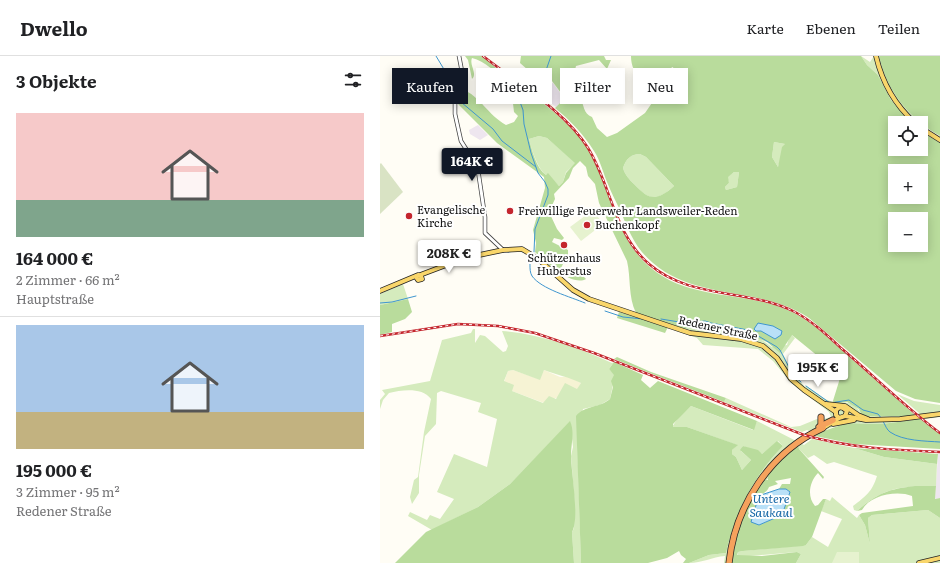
<!DOCTYPE html>
<html lang="de">
<head>
<meta charset="utf-8">
<style>
	body { margin:0; font-family:Literata,serif; background:#f2f2f2; color:#202124; height:100vh; display:flex; flex-direction:column; font-size:15px; white-space:nowrap }
	* { box-sizing:border-box; margin:0 }
	p { font-size:13px; color:#757577 }
	.icon { flex:none; width:22px; height:22px; fill:none; stroke:currentColor; stroke-width:2; stroke-linecap:round; stroke-linejoin:round }
	.map { position:relative; flex:1; overflow:hidden }
	.drawer { display:flex; flex-direction:column; background:#fff; width:380px }
	.drawer>* { flex:none }
	.hud { position:absolute; left:12px; top:12px; width:380px; height:36px; display:flex; gap:8px }
	.tools { position:absolute; left:508px; top:60px; display:grid; gap:8px }
	.tools a { display:grid; place-items:center; width:40px; height:40px; border-radius:0px; background:#fff; box-shadow:0 2px 10px #0003; font-size:20px }
	.price { position:absolute; translate:-50% -34px; padding:0 9px; border-radius:4px; background:#fff; color:#222; font-size:13px; line-height:26px; filter:drop-shadow(0 1px 2px #0008) }
	.price::after { content:''; position:absolute; left:50%; top:24px; width:12px; height:9px; margin-left:-6px; background:inherit; clip-path:polygon(0 0,100% 0,50% 100%) }
	.price.on { background:#111827; color:#fff }
	ul { padding:0; list-style:none }
	li { display:grid; align-content:center; gap:8px; height:212px; padding:0 16px }
	li+li { border-top:1px solid #e0e0e0 }
	li span { display:grid; place-items:center; height:124px; border-radius:0px; color:#555 }
	li>.icon { margin-inline-start:auto }
	span .icon { width:72px; height:72px; fill:#fffc; stroke-width:1 }
	li b { font-size:17px }
	h2 { display:flex; justify-content:space-between; align-items:center; height:48px; padding:0 16px; font-size:17px }
	.pill { padding:0 14px; border-radius:0px; background:#fff; box-shadow:0 2px 10px #0003; font-size:14px; line-height:36px }
	.pill.on { background:#111827; color:#fff }
	header { display:flex; align-items:center; gap:24px; box-sizing:border-box; height:56px; padding:0 20px; background:#fff; border-bottom:1px solid #e0e0e0 }
	header strong { font-size:19px }
	nav { display:flex; gap:22px; margin-inline-start:auto; font-size:14px }
	main { display:flex; flex:1; min-height:0 }
	.map>svg:first-child { display:block }
	.industrial { fill:#eee6ef }
	.farmland { fill:#f6f3d4 }
	.green { fill:#d5ebbd; fill-rule:evenodd }
	.forest { fill:#b9dc9c; fill-rule:evenodd }
	.cemetery { fill:#d9e3c4 }
	.pitch { fill:#e6f2cf }
	.water { fill:#b9e0f7; stroke:#3f96cf }
	.lines { fill:none; stroke-linecap:round; stroke-linejoin:round }
	.stream { stroke:#3f96cf; stroke-width:1 }
	.minor-casing { stroke:#444; stroke-width:4.5 }
	.major-casing { stroke:#222; stroke-width:5.5 }
	.highway-casing { stroke:#222; stroke-width:7 }
	.minor { stroke:#fff; stroke-width:3 }
	.major { stroke:#f9d66b; stroke-width:4 }
	.highway { stroke:#f5a25d; stroke-width:5.5 }
	.rail-casing { stroke:#c4262e; stroke-width:2.5 }
	.rail { stroke:#fff; stroke-width:1; stroke-dasharray:3; stroke-linecap:butt }
	.poi-dot { fill:#c4262e; stroke:#fff; stroke-width:1.5 }
	.labels { text-anchor:middle; stroke-width:4; stroke-linejoin:round; paint-order:stroke }
	.poi-label { font-size:11px; fill:#111; stroke:#fff; text-anchor:start }
	.street-label { font-size:11px; fill:#111; stroke:#fff }
	.water-label { font-size:12px; font-style:italic; fill:#1768a6; stroke:#fff }
</style>
</head>
<body>
<header>
<strong>Dwello</strong>
<nav><a>Karte</a><a>Ebenen</a><a>Teilen</a></nav>
</header>
<main>
<section class="drawer">
<h2>3 Objekte<svg class="icon" aria-label="filters" viewBox="0 0 24 24"><path d="M4 7h16M4 17h16"/><circle cx="9" cy="7" r="2"/><circle cx="15" cy="17" r="2"/></svg></h2>
<ul>
<li><span style="background:linear-gradient(#f6c9c9 70%,#7fa58c 0)"><svg class="icon" aria-label="home" viewBox="0 0 24 24"><path d="M3 11l9-7 9 7M6 9v11h12V9"/></svg></span><div><b>164 000 €</b><p>2 Zimmer · 66 m²</p><p>Hauptstraße</p></div></li>
<li><span style="background:linear-gradient(#a9c7e8 70%,#c2b280 0)"><svg class="icon" aria-label="home" viewBox="0 0 24 24"><path d="M3 11l9-7 9 7M6 9v11h12V9"/></svg></span><div><b>195 000 €</b><p>3 Zimmer · 95 m²</p><p>Redener Straße</p></div></li>
</ul>
</section>
<div class="map">
<svg width="560" height="507" viewBox="0 0 560 507">
	<rect width="100%" height="100%" fill="#fffdf5"/>
	<g class="industrial">
		<path d="M173 27 183 41 182 45 176 51 155 35Z"/>
		<path d="M98 69 108 79 100 84 90 78 89 74Z"/>
		<path d="M558 398H560V442L555 443Z"/>
	</g>
	<path class="farmland" d="M133 314 159 323 164 314 180 321H190L201 327 198 333 164 347 132 335 124 326 128 315Z"/>
	<g class="green">
		<path d="M481 0 490 6 494 0H499C505 27 520 49 540 67H531L511 44 498 19 487 9Z"/>
		<path d="M159 80 167 82 196 107 186 116 183 126 179 130 168 118 166 119C157 112 152 94 149 83Z"/>
		<path d="M394 86 405 88 398 111 392 101Z"/>
		<path d="M260 98 266 101 294 130C276 146 270 145 254 128 249 123 245 119 243 112 246 103 251 98 260 98Z"/>
		<path d="M354 116H359L357 131 346 134 345 131 349 127 347 121Z"/>
		<path d="M23 228 28 243 0 249V238Z"/>
		<path d="M258 258 306 273 312 271 339 275 346 274 375 280 347 260 392 291 407 289 410 279H412L415 282 403 298 411 314 425 331 426 330 445 343 453 346 452 348C465 346 475 345 481 358L486 360H536L540 363 502 368 475 367 455 370 435 378 427 374 422 376 344 346 346 342 411 371 420 370 437 363 440 364 451 361 449 356 411 327 393 305 378 293 323 289 317 282 257 261Z"/>
		<path d="M93 273H95V287L100 279 105 280 123 296 126 295 128 290 122 275C160 278 197 291 232 307L234 306 229 313 235 319 230 343 220 349 203 353 197 379 201 507H194L192 476 194 472 195 451 191 400 193 391 190 366 130 428 98 451 52 474 28 460 30 456 47 464 50 459 60 463 74 443 57 436 74 398 107 411 117 363 98 356 101 347 61 335 57 337 56 368 45 380 39 419V437L32 448 30 441 34 424 38 421 44 376 51 343C42 331 22 334 9 337L3 344 0 353V344L5 338 2 334 50 325 62 284 91 277ZM133 314 160 324 164 314C177 319 189 321 201 327L197 333 185 327 176 343 169 340 163 347 132 335 134 329 124 325 128 315Z"/>
		<path d="M517 338 534 345 560 349V361L546 363Z"/>
		<path d="M311 350 373 374 377 365 424 389 432 383 474 392 504 401 557 408 556 430C522 430 503 431 477 455L474 454 473 450C486 440 492 436 497 420L454 406 447 408 434 399 428 402 419 393 418 389 386 425 351 507H344L345 500C332 501 322 507 309 507L329 499 346 497C355 458 374 419 403 390L398 385 382 398 363 390 361 395 371 404 362 414 356 401 352 398V394L357 389 307 371H292L298 362Z"/>
		<path d="M452 441 477 462 479 459 485 469 490 488 488 462 492 459 548 454 560 462V507H416L421 498 417 496 357 501 358 496 363 495 426 489 432 481 448 491 462 463 441 455 446 443 450 445Z"/>
	</g>
	<g class="forest">
		<path d="M85 0H102L128 22C116 18 105 5 92 2 89 9 98 18 92 23L88 4Z"/>
		<path d="M141 0H224L226 4H231L227 13 219 4 196 10 194 18 195 23 191 26C192 32 197 35 200 41 204 48 203 58 212 61L217 72 227 81 237 77 265 57 294 15 293 11 262 26C255 18 251 10 251 0H481L487 9 498 19 511 44 531 67H515V93H541V75L560 87V347L535 343 516 335 429 262C382 230 317 245 273 207 256 193 249 176 241 156 236 146 231 136 227 126 223 116 220 104 214 95 204 79 190 64 175 52L182 45 184 41 172 25 161 28 147 19 148 14 140 7ZM394 86 405 88 402 91 398 111 392 101ZM260 98 266 101 294 130C276 146 269 144 254 128 249 123 245 119 243 112 246 103 251 98 260 98ZM515 115H541V141H515ZM354 116H359L357 131 346 134 345 131 349 127 348 121ZM515 163H541V189H515Z"/>
		<path d="M499 0H560V80C530 64 506 34 499 0Z"/>
		<path d="M130 22C158 44 193 66 211 98 234 137 234 181 271 212 309 244 361 235 405 253 429 262 447 281 466 298 489 318 513 339 536 360H486L481 358 479 353 467 346 452 348 461 319 412 279 400 297 387 286 370 279 346 274 339 275 312 271 306 273 256 257C248 241 251 222 247 205L219 147 215 128 208 120 206 111 200 105 193 112 189 122 174 138 175 143 169 156 177 173 184 182 182 184 174 182 172 186 188 194V205L183 208 180 214 186 217 202 219 206 223C192 231 166 206 155 196L156 187 153 174 165 132 164 121 117 87 78 48 82 33C100 40 108 59 126 69L134 66 138 60 134 56ZM159 80 167 82 195 107 186 117 183 126 179 130 168 117 166 119C156 112 152 94 149 83Z"/>
		<path d="M28 243 32 256 25 263 12 268V276L0 279V249Z"/>
		<path d="M239 256 288 271 285 277 237 262Z"/>
		<path d="M237 301 271 316 346 342 344 346 234 303Z"/>
		<path d="M234 306 263 319 261 324 270 332 278 325 377 365 374 374 311 350 293 368V371H307L358 389 352 394V398L356 401 362 414 371 404 360 394 363 390 378 394 382 398 397 385 403 390C374 419 355 458 346 497L329 499 309 507H303L306 503 301 499 299 495 287 502 268 507H201L196 360C205 349 220 352 230 343L233 331 231 325 234 319 229 313Z"/>
		<path d="M540 363 560 378V393L474 388 435 380V378L467 367 502 368Z"/>
		<path d="M190 365C195 376 191 388 191 399 191 416 200 462 192 476L194 507H15L46 476 98 451 130 428Z"/>
		<path d="M418 388 419 393 444 421 443 423 438 417C429 426 427 441 435 450L438 449 443 443H446L432 481 426 489 423 490 363 495 358 496 357 499 382 500 417 496 421 498 416 507H351L359 470 370 445 383 424H388V418L398 407ZM411 422 410 428H402L399 433H406L410 436 402 459 379 469C378 460 374 447 381 440 384 436 387 436 389 431L398 428 395 425Z"/>
		<path d="M474 392 558 398 557 408 504 401Z"/>
		<path d="M535 430H556L555 443 560 442V462L548 454 492 459 488 462 490 488 485 469 479 459 482 457 533 450 532 440C517 434 490 439 482 454L477 455C497 437 509 433 535 430Z"/>
	</g>
	<path class="cemetery" d="M1 107 23 136 0 158V108Z"/>
	<g class="pitch">
		<path d="M213 154 223 168 201 185 190 171Z"/>
		<path d="M457 496H479V507H452Z"/>
	</g>
	<g class="water">
		<path d="M378 267 393 270 402 275 401 279 395 283 381 275H376L374 273Z"/>
		<path d="M399 433H406L410 436 402 459 379 469 371 466 377 446 381 439Z"/>
	</g>
	<g class="lines">
		<g class="stream">
			<path d="M56 0 65 15 66 24 75 41 113 73 122 85 156 111"/>
			<path d="M163 23 171 0"/>
			<path d="M142 41 140 46 143 54 144 68 151 97 158 117 165 126 168 133V139L155 173 154 196"/>
			<path d="M137 195 144 196"/>
			<path d="M128 196 134 195"/>
			<path d="M148 199C152 205 148 213 152 220 161 233 191 241 205 247"/>
			<path d="M0 247 12 246 36 240"/>
			<path d="M225 255 243 261 263 263"/>
			<path d="M281 263 305 267 325 265 331 267 368 274 397 291 400 294 413 319 421 326"/>
			<path d="M426 330 450 347 469 344 483 354 498 358 502 363"/>
			<path d="M503 365C505 369 507 374 510 376 523 385 545 385 560 386"/>
		</g>
		<defs>
			<path id="minor" d="M79 0 83 21 81 31 75 47V58L81 85 93 104 98 114 105 161V177L123 194"/>
			<g id="major">
				<path d="M496 0C502 26 515 49 535 67"/>
				<path d="M541 72 560 84"/>
				<path d="M40 219 85 202 123 194 142 193 157 202 193 234 209 243 310 277 361 283 383 290 397 302 411 323 424 334 456 356"/>
				<path d="M0 235 38 219 41 220 42 223 38 224 36 221"/>
				<path d="M446 348 465 350 478 359 488 363"/>
				<path d="M465 360 486 364 520 363 560 358"/>
				<path d="M453 368 474 364"/>
				<path d="M443 372 459 362 465 360 467 355 463 352 460 351 456 354V359L459 362"/>
				<path d="M539 507 560 502"/>
			</g>
			<g id="highway">
				<path d="M441 361V370"/>
				<path d="M439 371 453 364"/>
				<path d="M349 507C355 450 390 396 443 372"/>
			</g>
		</defs>
		<use href="#minor" class="minor-casing"/>
		<use href="#major" class="major-casing"/>
		<use href="#highway" class="highway-casing"/>
		<use href="#minor" class="minor"/>
		<use href="#major" class="major"/>
		<use href="#highway" class="highway"/>
		<defs>
			<g id="rail">
				<path d="M103 0C136 26 186 56 208 92 231 129 234 178 269 208 311 244 368 232 415 256 432 265 447 279 461 292 494 320 525 351 560 377"/>
				<path d="M0 280 78 268 118 270 155 277 214 297 424 379C469 392 514 394 560 396"/>
			</g>
		</defs>
		<use href="#rail" class="rail-casing"/>
		<use href="#rail" class="rail"/>
	</g>
	<g class="poi-dot">
		<circle cx="130" cy="155" r="4"/>
		<circle cx="29" cy="160" r="4"/>
		<circle cx="207" cy="169" r="4"/>
		<circle cx="184" cy="189" r="4"/>
	</g>
	<g class="labels">
		<g class="poi-label">
			<text x="37" y="158">Evangelische<tspan x="37" dy="13">Kirche</tspan></text>
			<text x="138" y="159">Freiwillige Feuerwehr Landsweiler-Reden</text>
			<text x="215" y="173">Buchenkopf</text>
			<text x="184" y="206" text-anchor="middle">Schützenhaus<tspan x="184" dy="13">Huberstus</tspan></text>
		</g>
		<g class="street-label">
			<text transform="translate(338 272) rotate(12)" y="4">Redener Straße</text>
		</g>
		<g class="water-label">
			<text x="391" y="447">Untere<tspan x="391" dy="14">Saukaul</tspan></text>
		</g>
	</g>
</svg>
<div class="tools">
<a><svg class="icon" aria-label="locate" viewBox="0 0 24 24"><circle cx="12" cy="12" r="6"/><path d="M12 2v4M12 18v4M2 12h4M18 12h4"/></svg></a>
<a>+</a>
<a>−</a>
</div>
<b class="price on" style="left:92px;top:126px">164K €</b>
<b class="price" style="left:69px;top:218px">208K €</b>
<b class="price" style="left:438px;top:332px">195K €</b>
<div class="hud">
<a class="pill on">Kaufen</a>
<a class="pill">Mieten</a>
<a class="pill">Filter</a>
<a class="pill">Neu</a>
</div>
</div>
</main>
</body>
</html>
